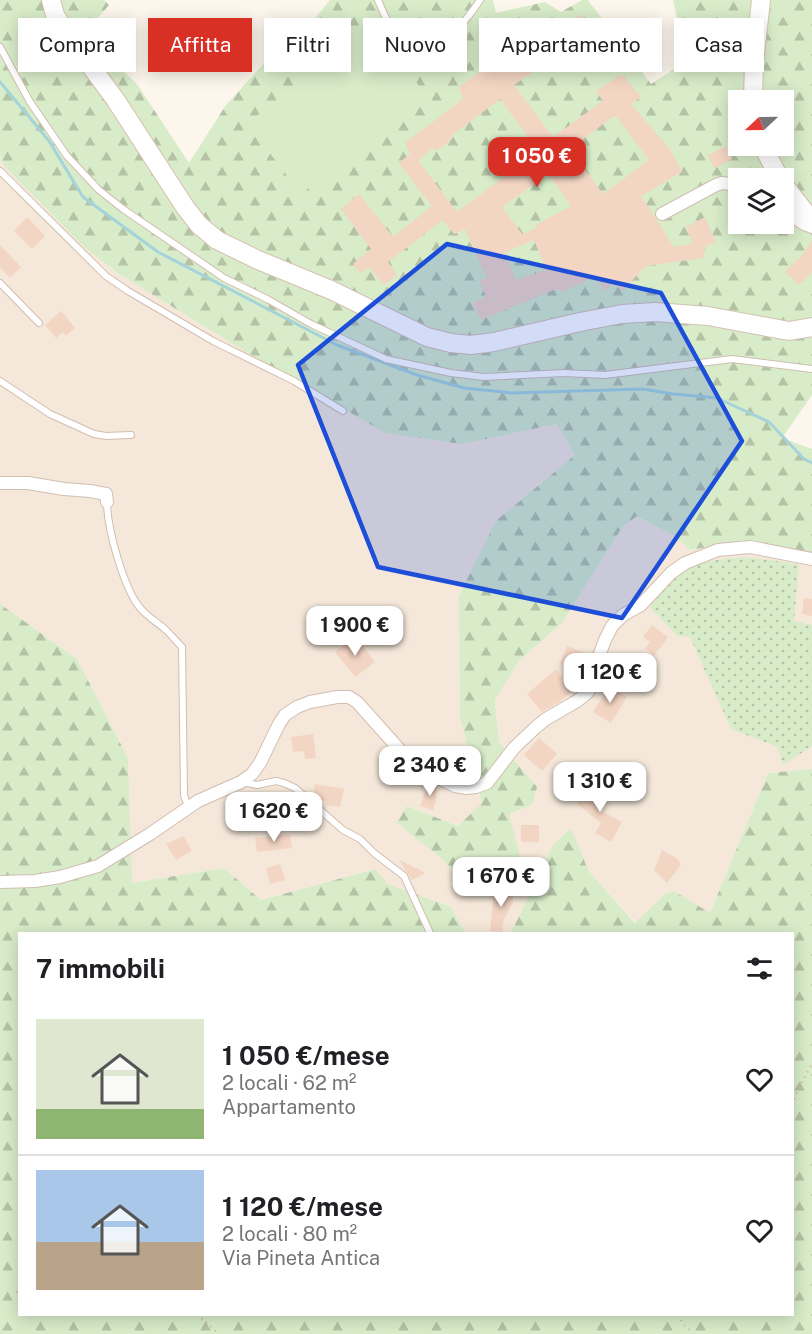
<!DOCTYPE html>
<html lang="it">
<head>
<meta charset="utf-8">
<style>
	body { margin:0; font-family:"Public Sans",sans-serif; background:#f2f2f2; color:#202124; height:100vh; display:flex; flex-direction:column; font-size:22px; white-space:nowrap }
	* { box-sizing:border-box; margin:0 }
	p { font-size:20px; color:#757577 }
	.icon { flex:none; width:33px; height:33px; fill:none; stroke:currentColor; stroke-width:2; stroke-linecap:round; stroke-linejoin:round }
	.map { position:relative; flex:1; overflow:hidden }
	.side { position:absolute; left:18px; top:932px; width:776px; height:384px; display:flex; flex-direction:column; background:#fff; border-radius:0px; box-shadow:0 3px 15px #0003 }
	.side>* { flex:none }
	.hud { position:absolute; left:18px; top:18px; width:777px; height:54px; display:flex; gap:12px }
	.needle { width:39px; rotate:248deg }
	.controls { position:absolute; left:728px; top:90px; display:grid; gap:12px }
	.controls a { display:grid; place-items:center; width:66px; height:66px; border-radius:0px; background:#fff; box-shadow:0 3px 15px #0003; font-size:30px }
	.price { position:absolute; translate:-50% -51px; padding:0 14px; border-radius:12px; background:#fff; color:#222; font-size:20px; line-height:39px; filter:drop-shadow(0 2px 3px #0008) }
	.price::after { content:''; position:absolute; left:50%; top:36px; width:18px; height:14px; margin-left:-9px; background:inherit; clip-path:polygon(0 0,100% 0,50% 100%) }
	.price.active { background:#d93025; color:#fff }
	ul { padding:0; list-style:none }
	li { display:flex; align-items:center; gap:18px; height:150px; padding:0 18px }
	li+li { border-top:2px solid #e0e0e0 }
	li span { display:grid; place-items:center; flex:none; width:168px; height:120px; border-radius:0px; color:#555 }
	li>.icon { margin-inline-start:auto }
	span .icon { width:72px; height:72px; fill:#fffc; stroke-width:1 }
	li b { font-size:26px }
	h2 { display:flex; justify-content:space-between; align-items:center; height:72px; padding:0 18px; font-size:26px }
	.tag { padding:0 21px; border-radius:0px; background:#fff; box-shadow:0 3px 15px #0003; font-size:21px; line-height:54px }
	.tag.active { background:#d93025; color:#fff }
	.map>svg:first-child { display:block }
	.residential { fill:#f5e8da }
	.green { fill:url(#green-dots) }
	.forest { fill:url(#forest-firs); fill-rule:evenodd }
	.pitch { fill:#d8ecc9 }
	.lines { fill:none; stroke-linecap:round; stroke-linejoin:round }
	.stream { stroke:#a5d3da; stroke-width:3 }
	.building { fill:#f3d5c3; fill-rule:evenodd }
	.lane-casing { stroke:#d1beb0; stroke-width:8 }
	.street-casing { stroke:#d1beb0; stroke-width:14 }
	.secondary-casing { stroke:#d6c0b0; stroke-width:20 }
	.path { stroke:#d9b8a5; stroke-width:2; stroke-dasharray:1.5 4.5; stroke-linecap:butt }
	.lane { stroke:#fff; stroke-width:6 }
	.street { stroke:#fff; stroke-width:12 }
	.secondary { stroke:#fff; stroke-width:18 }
	.marked { fill:#1d4ed8; fill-opacity:0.2; stroke:#1d4ed8; stroke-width:4.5; stroke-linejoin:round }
</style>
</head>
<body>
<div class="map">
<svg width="812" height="1334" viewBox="0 0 812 1334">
	<defs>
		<pattern id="green-dots" width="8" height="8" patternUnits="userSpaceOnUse" patternTransform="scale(1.5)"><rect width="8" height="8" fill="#d8ecc9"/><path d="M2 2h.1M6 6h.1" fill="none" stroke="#b4c2a5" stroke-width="1.8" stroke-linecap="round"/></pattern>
		<pattern id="forest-firs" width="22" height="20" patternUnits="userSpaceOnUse" patternTransform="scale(1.5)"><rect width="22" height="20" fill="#d8ecc9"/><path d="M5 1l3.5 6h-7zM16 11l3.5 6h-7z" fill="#b4c2a5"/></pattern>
	</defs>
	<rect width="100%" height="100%" fill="#fdf6ec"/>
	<path class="residential" d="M0 155 4 166 84 247 119 274 228 341 462 444 557 424 576 455 496 521 460 717 482 803 458 826 407 806 442 859 469 885 508 814 533 804 537 788 499 742 495 700 519 661 562 623 623 526 637 515 673 535 690 550 732 543 786 547 812 555V769L768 773 710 913 665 894 636 923 588 870 553 845 511 933H465L451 907 388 884 374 869 261 900 224 868 131 883 128 758 77 659 0 604Z"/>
	<path class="green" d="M745 557 799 564 794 621 812 625V746L783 765 778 747 731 729 690 637 677 636 650 607C656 598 662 588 670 581 689 561 720 559 745 557Z"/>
	<g class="forest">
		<path d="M0 0H104L109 5 90 27 98 48 137 84 189 163 226 105 278 48 312 22 330 0H493L496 13 545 2 561 12 582 0H588L651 84 686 61 673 0H812V395L782 438 812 449V555L786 547 732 543 690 550 673 535 637 516 623 526 562 623 519 661 495 700 499 742 537 787 533 804 509 814 520 857 469 885 442 859 397 823 407 806 458 826 482 803 460 717 459 596 496 521 575 455 557 424 462 444 385 433 228 341 119 274 84 247 4 166 0 155ZM738 100H783V146H738ZM738 178H783V224H738Z"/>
		<path d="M0 604 77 659 128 758 132 883 224 868 261 900 375 869 388 884 451 907 465 933H20V1314H792V933H511L553 845 571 828 588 870 635 923 665 894 674 891 710 913 768 773 812 769V1334H0Z"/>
	</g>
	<path class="pitch" d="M375 27 428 98 301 194 247 123Z"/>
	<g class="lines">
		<path class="stream" d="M0 82 49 141 83 197 158 252 337 345 417 375 464 388 512 393 643 389 673 394 717 398 769 422 804 459 812 463"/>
	</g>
	<g class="building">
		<path d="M582 14 593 30 514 85 553 137 603 101 596 91 622 74 641 97 631 104 672 152 682 172 641 196 674 247 693 244 686 227 705 217 716 243 706 245 703 258 646 266 622 291 614 283 605 291 594 277 563 292 556 289 481 320 473 303 486 297 479 280 487 278 465 229 454 234 443 220 388 262 397 275 384 285 369 267 360 273 353 264 371 249 341 209 359 194 393 237 432 206 399 163 410 154 405 143 463 99 459 87 513 48 520 56ZM500 99 539 151 457 212 418 160 433 148 436 151 452 139 450 137ZM615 115 649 160 603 194 570 149ZM548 174 571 206 536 225V228L522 234 502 207ZM534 240 546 270 516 280 505 252Z"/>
		<path d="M726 146 732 159 714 168 708 155Z"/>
		<path d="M27 217 45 236 32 249 14 231Z"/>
		<path d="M812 240V272L799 285 785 272 803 254Z"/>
		<path d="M0 245 21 267 10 278 0 267Z"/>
		<path d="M61 311 75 328 66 336 63 332 56 338 45 325Z"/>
		<path d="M804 598 812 599V616L802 614Z"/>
		<path d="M652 625 668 637 654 656 645 648 650 642 643 637Z"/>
		<path d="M355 636 375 662 355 677 335 652Z"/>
		<path d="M567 646 584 653 577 671 560 664Z"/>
		<path d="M556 669 572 691 559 702 542 712 527 694Z"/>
		<path d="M609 686 627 697 611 723 593 712Z"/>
		<path d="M313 734 316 758 305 759 304 751 293 752 291 737Z"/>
		<path d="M539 738 557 754 542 771 524 755Z"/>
		<path d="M428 783 438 787 435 795 437 796 433 810 420 806Z"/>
		<path d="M315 784 344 789 340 807 326 805 327 801 315 799 313 796Z"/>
		<path d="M591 785 606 796 599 810 622 822 611 842 595 833 601 823 577 804Z"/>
		<rect x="521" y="825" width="18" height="17"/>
		<path d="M290 834 292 848 257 852 255 838Z"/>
		<path d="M184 836 192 851 176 860 166 844Z"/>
		<path d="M662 850 678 859 681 865 667 883 654 870Z"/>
		<path d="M399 860 418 869 425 873 412 880Z"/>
		<path d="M280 864 285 880 270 884 266 868Z"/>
		<path d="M513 885V903L504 919 502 932 490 931 494 892Z"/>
	</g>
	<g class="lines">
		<defs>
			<g id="lane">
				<path d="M378 0C382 9 386 22 394 29 401 35 411 37 420 37 454 37 462 27 480 0"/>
				<path d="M0 47 30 102 67 156 99 190 123 209 224 278 269 300 311 324 386 359 451 373 484 377 564 373 605 375 732 359 812 369"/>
				<path d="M0 171 106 276 128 291 213 341 294 381 343 411"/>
				<path d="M0 283 39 323"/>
				<path d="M0 381 50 414 94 434 106 436 131 435"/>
				<path d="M107 502C107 528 124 590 141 609 148 617 158 623 166 630 172 636 177 642 182 647L184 795 188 807"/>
				<path d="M242 782 257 785 276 781 284 783 295 788 343 830 360 839 374 853 404 876 430 933"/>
			</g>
			<g id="street">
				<path d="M783 209 804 224 812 227"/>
				<path d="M662 214 716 185 722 183 738 185"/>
				<path d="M0 483H28L64 489 90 491 106 494 107 502"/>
				<path d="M0 882 35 881 60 877 98 866 150 834 198 801 241 782 252 774 260 763 279 724 285 715 297 707 310 702 337 697H349L357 702 407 758 418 768 455 786 466 788 476 787 487 783 514 748 536 727 546 719 577 701 588 692 594 682 599 656 605 640 612 626 623 615 641 605 671 573 685 563 718 550 750 547 812 559"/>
			</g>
			<g id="secondary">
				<path d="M51 0 55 15 64 30 115 99 185 207 199 225 217 240 258 260 331 290 427 337 451 343 471 345 494 342 580 322 622 314 655 312 708 316 789 331 812 327"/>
				<path d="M753 100 754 63 761 0"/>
				<path d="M763 146 779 178"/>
				<path d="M783 184 812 221"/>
			</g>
		</defs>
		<use href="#lane" class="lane-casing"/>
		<use href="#street" class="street-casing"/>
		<use href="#secondary" class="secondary-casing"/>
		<g class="path">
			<path d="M792 1105 799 1087 812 1064"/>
			<path d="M20 1288 16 1292H20"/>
			<path d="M197 1314 219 1334"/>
			<path d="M679 1314C682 1327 687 1325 692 1334"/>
		</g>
		<use href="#lane" class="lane"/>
		<use href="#street" class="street"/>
		<use href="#secondary" class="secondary"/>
	</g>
	<path class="marked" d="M447 244 661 293 742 441 622 618 378 567 298 365Z"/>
</svg>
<div class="controls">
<a><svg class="needle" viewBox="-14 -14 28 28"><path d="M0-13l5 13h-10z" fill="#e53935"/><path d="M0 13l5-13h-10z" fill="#757577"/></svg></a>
<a><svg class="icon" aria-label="layers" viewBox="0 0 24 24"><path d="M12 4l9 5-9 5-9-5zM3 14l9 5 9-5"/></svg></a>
</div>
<b class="price active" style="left:537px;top:188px">1 050 €</b>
<b class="price" style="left:355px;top:657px">1 900 €</b>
<b class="price" style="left:610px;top:704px">1 120 €</b>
<b class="price" style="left:430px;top:797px">2 340 €</b>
<b class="price" style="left:600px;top:813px">1 310 €</b>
<b class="price" style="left:274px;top:843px">1 620 €</b>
<b class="price" style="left:501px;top:908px">1 670 €</b>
<div class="hud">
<a class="tag">Compra</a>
<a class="tag active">Affitta</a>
<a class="tag">Filtri</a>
<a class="tag">Nuovo</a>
<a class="tag">Appartamento</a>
<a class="tag">Casa</a>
</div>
<section class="side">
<h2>7 immobili<svg class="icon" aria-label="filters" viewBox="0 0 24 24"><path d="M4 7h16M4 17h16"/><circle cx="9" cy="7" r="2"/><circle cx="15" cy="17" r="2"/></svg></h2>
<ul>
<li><span style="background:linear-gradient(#dfe7d0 75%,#8fb573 0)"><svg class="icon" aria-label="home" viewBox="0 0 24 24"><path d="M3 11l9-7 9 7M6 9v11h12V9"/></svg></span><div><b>1 050 €/mese</b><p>2 locali · 62 m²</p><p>Appartamento</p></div><svg class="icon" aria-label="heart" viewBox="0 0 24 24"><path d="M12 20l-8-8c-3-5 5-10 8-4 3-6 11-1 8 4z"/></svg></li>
<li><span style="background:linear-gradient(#a9c7e8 60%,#b9a48a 0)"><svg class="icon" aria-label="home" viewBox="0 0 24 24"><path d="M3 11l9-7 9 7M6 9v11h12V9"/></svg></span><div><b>1 120 €/mese</b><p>2 locali · 80 m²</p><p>Via Pineta Antica</p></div><svg class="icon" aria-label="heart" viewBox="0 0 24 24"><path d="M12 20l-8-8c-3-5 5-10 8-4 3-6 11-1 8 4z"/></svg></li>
</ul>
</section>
</div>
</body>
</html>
